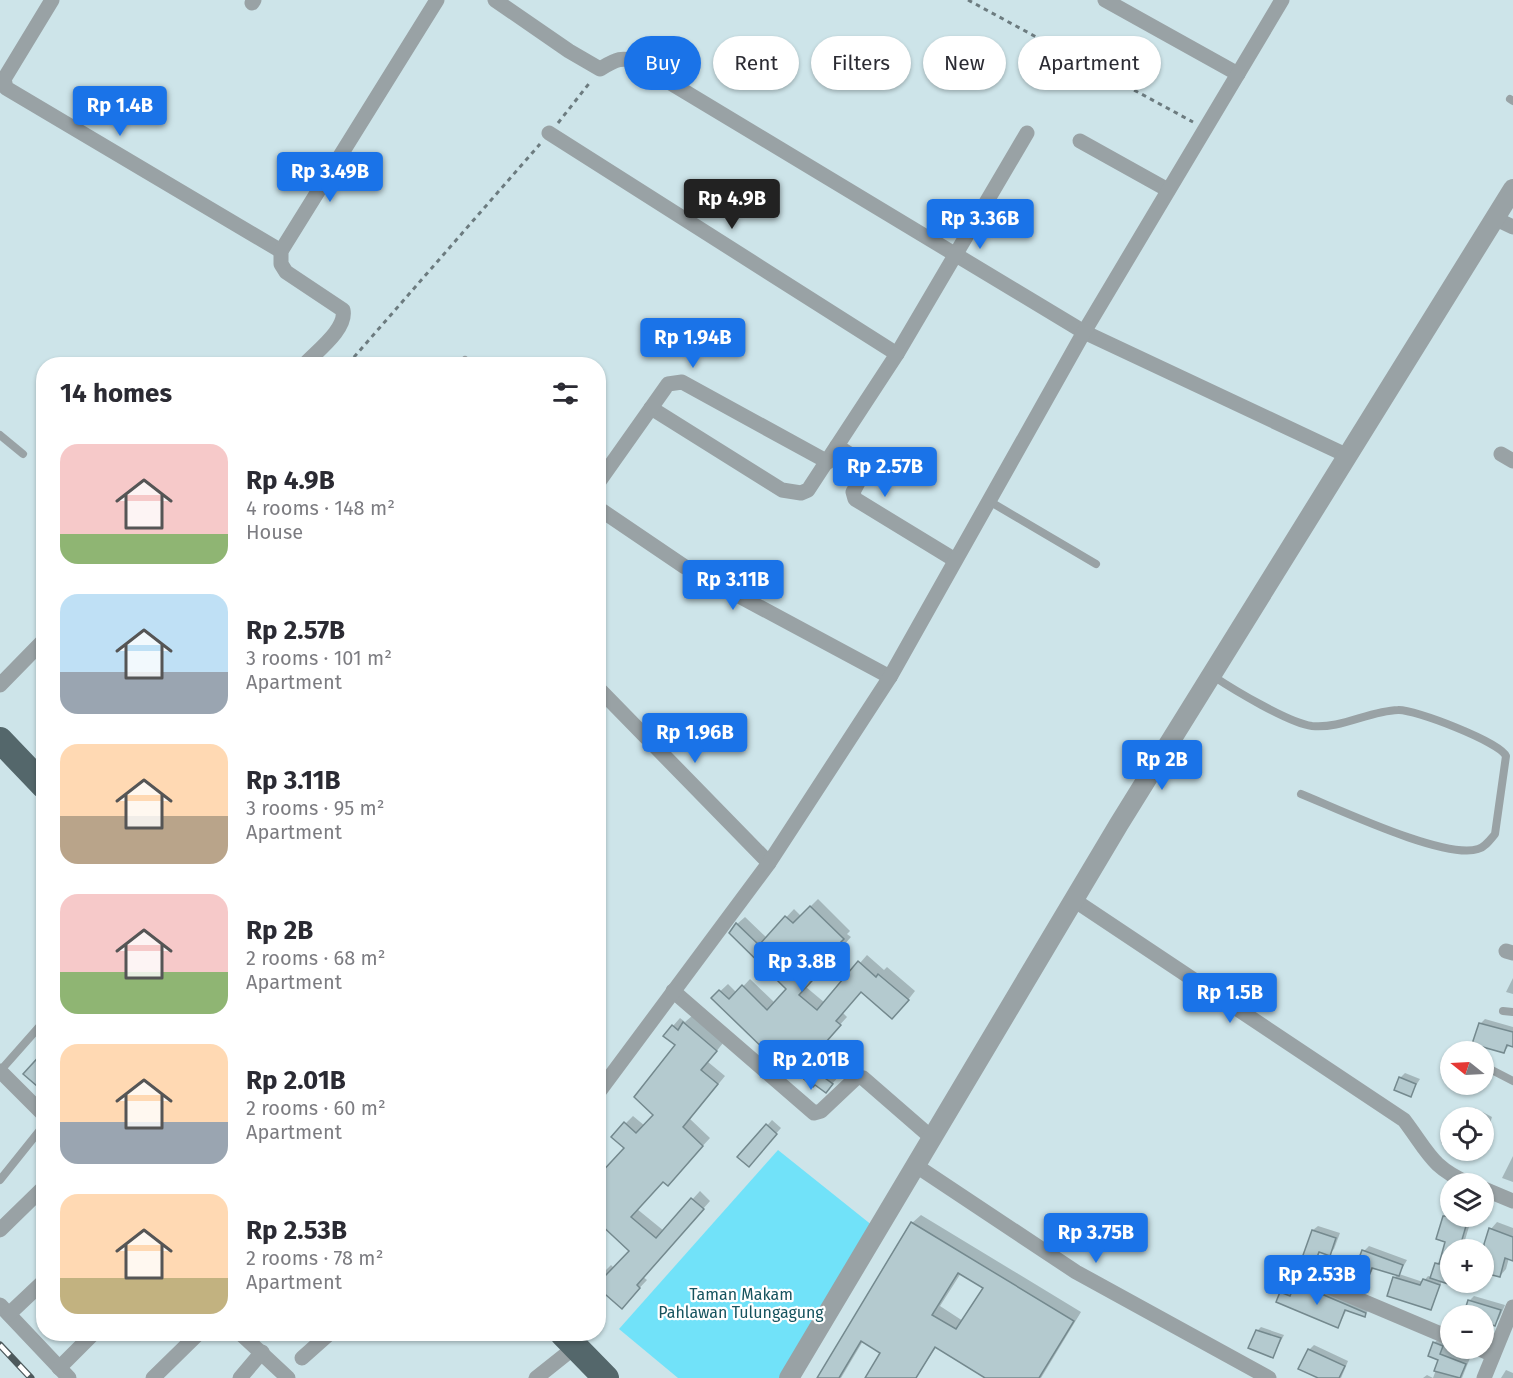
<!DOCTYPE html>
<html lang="en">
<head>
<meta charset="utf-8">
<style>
	body { margin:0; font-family:"Fira Sans",sans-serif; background:#f7f7f7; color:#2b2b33; height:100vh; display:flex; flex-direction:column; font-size:22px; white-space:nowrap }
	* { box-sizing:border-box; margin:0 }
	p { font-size:20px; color:#7c7c81 }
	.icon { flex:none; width:33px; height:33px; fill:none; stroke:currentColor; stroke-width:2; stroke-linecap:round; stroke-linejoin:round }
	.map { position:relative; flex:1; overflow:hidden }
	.sheet { position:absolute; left:36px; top:357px; width:570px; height:984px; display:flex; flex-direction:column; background:#fff; border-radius:24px; box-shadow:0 2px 4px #0004 }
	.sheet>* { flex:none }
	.banner { position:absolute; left:624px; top:36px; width:570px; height:54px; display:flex; gap:12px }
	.needle { width:39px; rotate:288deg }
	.buttons { position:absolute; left:1440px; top:1041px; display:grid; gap:12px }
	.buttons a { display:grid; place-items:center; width:54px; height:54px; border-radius:50%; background:#fff; box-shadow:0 2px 4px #0004; font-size:30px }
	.price { position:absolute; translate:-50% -51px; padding:0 14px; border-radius:6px; background:#1a73e8; color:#fff; font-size:20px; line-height:39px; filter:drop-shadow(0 2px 3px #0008) }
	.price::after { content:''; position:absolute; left:50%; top:36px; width:18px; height:14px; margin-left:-9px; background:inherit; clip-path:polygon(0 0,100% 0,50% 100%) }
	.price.on { background:#222; color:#fff }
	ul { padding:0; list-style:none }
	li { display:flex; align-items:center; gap:18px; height:150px; padding:0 24px }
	li span { display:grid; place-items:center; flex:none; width:168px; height:120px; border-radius:18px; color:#555 }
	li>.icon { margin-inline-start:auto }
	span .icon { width:72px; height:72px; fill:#fffc; stroke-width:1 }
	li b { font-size:26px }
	h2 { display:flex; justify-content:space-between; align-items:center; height:72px; padding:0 24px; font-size:26px }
	.tag { padding:0 21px; border-radius:27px; background:#fff; box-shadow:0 2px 4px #0004; font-size:21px; line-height:54px }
	.tag.on { background:#1a73e8; color:#fff }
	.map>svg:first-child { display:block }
	.green { fill:#71e2f9 }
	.shadow { fill:#0003; fill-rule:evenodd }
	.building { fill:#b4cacf; stroke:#74898e; stroke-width:1.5; fill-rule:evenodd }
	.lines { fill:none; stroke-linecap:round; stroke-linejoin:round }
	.path { stroke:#6c7b7f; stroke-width:3; stroke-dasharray:4.5 4.5; stroke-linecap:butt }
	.service { stroke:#99a2a5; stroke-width:8 }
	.minor { stroke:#99a2a5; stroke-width:15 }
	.tertiary { stroke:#99a2a5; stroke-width:20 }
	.trunk { stroke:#54676b; stroke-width:26 }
	.rail-casing { stroke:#4d595c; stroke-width:7 }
	.rail { stroke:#fff; stroke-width:4.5; stroke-dasharray:14; stroke-linecap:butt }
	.labels { text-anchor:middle; stroke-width:4.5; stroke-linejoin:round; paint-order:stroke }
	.park-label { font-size:16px; fill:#16535e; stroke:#fff }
</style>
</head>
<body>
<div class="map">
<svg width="1513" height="1378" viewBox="0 0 1513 1378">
	<rect width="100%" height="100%" fill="#cde4e9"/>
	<path class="green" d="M778 1150 873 1226 781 1378H678L619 1329Z"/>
	<g class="shadow">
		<path d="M818 899 850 931 847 934 851 937 806 987 825 1003 867 955 884 970 887 967 915 991 900 1010 862 991 843 1013 847 1017 817 1050 833 1063 829 1068 839 1076 826 1091 713 998 728 984 737 993 750 979 775 1003 788 989 737 924 745 917 767 938 794 909 801 916Z"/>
		<path d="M1513 978V994L1506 992Z"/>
		<path d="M692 1016 723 1043 708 1062 725 1076 690 1119 710 1138 675 1176 664 1180 637 1209 664 1231 700 1191 710 1201 643 1277 647 1280 629 1299 598 1278 611 1265 614 1268 631 1250 598 1214V1175L600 1177 626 1148 614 1137 626 1123 633 1116 645 1126 655 1114 677 1045 673 1026 680 1018 685 1022Z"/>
		<path d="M1485 1019 1513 1027V1045L1510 1044 1504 1052 1480 1024Z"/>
		<path d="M1405 1073 1420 1079 1410 1095 1400 1078Z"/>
		<path d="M1475 1108 1492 1117 1484 1141V1118H1465Z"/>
		<path d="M772 1120 781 1128 753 1160 740 1157Z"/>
		<path d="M1450 1121V1146L1441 1143Z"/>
		<path d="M1513 1156V1182L1502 1178Z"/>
		<path d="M1450 1201V1216H1467L1471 1220 1462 1250H1450V1280L1448 1283 1442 1281 1431 1308 1394 1278 1398 1274 1374 1267 1363 1289 1351 1284 1364 1251 1369 1246 1407 1260 1399 1274 1423 1282 1428 1276 1432 1277 1437 1264 1442 1259 1447 1241 1438 1238Z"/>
		<path d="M921 1215 1081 1312 1041 1378H988L937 1346 918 1374 906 1378H867L882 1352 863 1341 841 1378H819L912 1223ZM961 1273 986 1288 963 1321 940 1306Z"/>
		<path d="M1497 1222 1513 1228V1259L1509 1258 1506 1269 1500 1276 1484 1271 1483 1250 1491 1229Z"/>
		<path d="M1318 1226 1340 1233 1334 1249 1329 1254 1321 1251 1315 1261 1313 1230Z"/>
		<path d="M1310 1284 1368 1311 1364 1315 1347 1309 1338 1327 1281 1293 1286 1289 1294 1292 1299 1285 1306 1288Z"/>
		<path d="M1474 1296 1505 1305 1499 1319 1494 1324 1490 1323 1484 1335V1316H1465L1469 1301Z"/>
		<path d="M1261 1327 1284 1335 1273 1356 1257 1331Z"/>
		<path d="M457 1334H467L462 1338Z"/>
		<path d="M1440 1337 1448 1340 1445 1348 1470 1358 1462 1378H1423L1427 1375 1433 1378 1440 1359 1434 1343Z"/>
		<path d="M1314 1345 1348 1361 1341 1378H1321L1309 1350Z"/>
		<path d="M1506 1370 1513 1373V1378H1501Z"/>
	</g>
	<g class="building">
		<path d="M810 906 844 939 841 942 845 945 799 995 817 1010 858 961 876 977 878 974 909 1000 892 1019 861 992 836 1021 841 1025 811 1059 826 1072 822 1076 833 1084 826 1093 815 1085 813 1087 772 1051 769 1054 711 998 719 990 729 999 742 985 767 1010 786 989 729 933 736 923 759 945 785 916 793 923Z"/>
		<path d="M683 1022 717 1051 701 1070 718 1084 683 1127 703 1146 668 1186 663 1182 631 1217 656 1238 691 1198 704 1209 637 1285 640 1288 622 1309 598 1288V1268L606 1275 629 1251 598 1222V1176L624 1148 611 1137 624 1122 636 1133 653 1115 634 1097 675 1045 663 1036 672 1025 678 1030Z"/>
		<path d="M1479 1023 1513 1032V1047L1507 1045 1504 1053 1472 1044Z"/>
		<path d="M44 1051V1092L23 1074Z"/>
		<path d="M1399 1077 1416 1084 1411 1097 1394 1090Z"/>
		<path d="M766 1124 777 1134 749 1167 737 1157Z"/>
		<path d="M1443 1216H1464L1462 1224 1466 1226 1459 1250H1450L1448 1284 1430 1278 1435 1263 1439 1264 1445 1242 1436 1239Z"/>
		<path d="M911 1222 1074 1321 1039 1378H985L935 1347 916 1378H865L880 1353 861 1341 839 1378H817ZM958 1273 983 1288 956 1329 932 1315Z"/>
		<path d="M1489 1228 1513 1237V1261L1505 1258 1500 1277 1484 1273V1244Z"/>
		<path d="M1312 1230 1336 1238 1330 1256 1319 1252 1315 1262 1302 1258Z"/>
		<path d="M1362 1250 1403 1265 1399 1276 1372 1268 1363 1291 1349 1285Z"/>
		<path d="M1393 1277 1420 1285 1423 1279 1440 1285 1431 1310 1387 1296Z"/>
		<path d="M1305 1287 1366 1313 1365 1317 1345 1310 1338 1328 1276 1302 1280 1292 1290 1296 1293 1289 1303 1292Z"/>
		<path d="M1468 1300 1501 1310 1495 1326 1484 1322V1315L1463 1316Z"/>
		<path d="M1256 1330 1281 1338 1273 1358 1248 1348Z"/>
		<path d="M1433 1342 1443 1346 1440 1354 1466 1364 1460 1378 1434 1371 1438 1360 1428 1356Z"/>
		<path d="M1308 1349 1345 1366 1339 1378H1318L1298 1369Z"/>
	</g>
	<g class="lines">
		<g class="path">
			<path d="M968 0 1193 122"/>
			<path d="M558 123 591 81"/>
			<path d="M348 364 540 144"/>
		</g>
		<g class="service">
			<path d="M1510 99 1513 101"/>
			<path d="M461 364 465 360"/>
			<path d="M0 435 23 454"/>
			<path d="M989 501 1096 564"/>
			<path d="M1213 676C1234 690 1289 723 1312 726 1341 729 1369 711 1398 710 1414 709 1500 742 1506 756L1495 834C1490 840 1485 847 1478 849 1445 860 1336 808 1301 794"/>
			<path d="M1503 1011 1513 1012"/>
			<path d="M1484 1066 1513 1081"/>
			<path d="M0 1071 39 1027"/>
			<path d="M0 1180 44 1125"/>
		</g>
		<g class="minor">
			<path d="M52 0 4 79 6 88 281 251"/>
			<path d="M495 0 569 51 600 69C615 60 623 55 639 64L1084 332 1348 456"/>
			<path d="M1105 0 1238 74"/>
			<path d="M252 3 254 0"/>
			<path d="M549 133 897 354"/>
			<path d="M1080 141 1168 190"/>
			<path d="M1494 218 1513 227"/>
			<path d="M305 364C317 351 347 329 343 310L286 272 281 264V251L437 0"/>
			<path d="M651 408 782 490 801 493 808 490 897 354 1027 133"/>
			<path d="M837 446 862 462 866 468 853 492 855 499 955 560"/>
			<path d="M1501 454 1513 461"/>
			<path d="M598 483 668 384 682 382 828 462"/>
			<path d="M598 508 685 567 890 677"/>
			<path d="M0 685 44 640"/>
			<path d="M598 688 769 863"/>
			<path d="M1074 900 1404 1120C1429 1153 1431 1167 1470 1184"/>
			<path d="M1506 951 1513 953"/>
			<path d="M673 991 814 1113 821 1111 857 1077 863 1078 932 1138"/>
			<path d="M0 1071 44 1115"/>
			<path d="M598 1093 769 863 890 677 1084 332 1282 0"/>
			<path d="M915 1165 1076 1272 1269 1378"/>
			<path d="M1484 1189 1513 1201"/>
			<path d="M0 1230 44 1187"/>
			<path d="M1282 1267 1450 1338"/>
			<path d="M0 1305 69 1378"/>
			<path d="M9 1314 44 1281"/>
			<path d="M241 1334 288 1378"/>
			<path d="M1477 1348 1493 1355"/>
			<path d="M302 1358 329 1334"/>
			<path d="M59 1368 93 1334"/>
			<path d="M153 1378 198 1334"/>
			<path d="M240 1378 262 1352"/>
			<path d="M536 1378 575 1347"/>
			<path d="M1484 1378 1513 1307"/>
		</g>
		<path class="tertiary" d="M789 1378 1119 824 1513 189"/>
		<g class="trunk">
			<path d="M0 740 44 786"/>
			<path d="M563 1334 606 1378"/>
		</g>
		<defs>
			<path id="rail" d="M0 1345 31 1378"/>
		</defs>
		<use href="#rail" class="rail-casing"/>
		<use href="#rail" class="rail"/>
	</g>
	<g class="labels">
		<g class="park-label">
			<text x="741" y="1300">Taman Makam<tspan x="741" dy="18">Pahlawan Tulungagung</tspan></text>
		</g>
	</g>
</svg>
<div class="buttons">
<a><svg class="needle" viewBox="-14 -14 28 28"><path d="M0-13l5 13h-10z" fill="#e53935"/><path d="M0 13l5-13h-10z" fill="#7c7c81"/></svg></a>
<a><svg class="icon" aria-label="locate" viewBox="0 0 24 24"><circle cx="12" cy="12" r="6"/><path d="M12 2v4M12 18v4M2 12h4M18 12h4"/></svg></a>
<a><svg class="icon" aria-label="layers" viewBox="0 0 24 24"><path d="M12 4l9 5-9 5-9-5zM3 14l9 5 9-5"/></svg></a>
<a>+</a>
<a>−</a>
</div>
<b class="price" style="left:120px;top:137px">Rp 1.4B</b>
<b class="price" style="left:330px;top:203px">Rp 3.49B</b>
<b class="price on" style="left:732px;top:230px">Rp 4.9B</b>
<b class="price" style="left:980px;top:250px">Rp 3.36B</b>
<b class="price" style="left:693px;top:369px">Rp 1.94B</b>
<b class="price" style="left:885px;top:498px">Rp 2.57B</b>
<b class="price" style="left:733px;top:611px">Rp 3.11B</b>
<b class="price" style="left:695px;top:764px">Rp 1.96B</b>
<b class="price" style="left:1162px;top:791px">Rp 2B</b>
<b class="price" style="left:802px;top:993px">Rp 3.8B</b>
<b class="price" style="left:1230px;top:1024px">Rp 1.5B</b>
<b class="price" style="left:811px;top:1091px">Rp 2.01B</b>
<b class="price" style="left:1096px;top:1264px">Rp 3.75B</b>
<b class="price" style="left:1317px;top:1306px">Rp 2.53B</b>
<div class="banner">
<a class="tag on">Buy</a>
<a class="tag">Rent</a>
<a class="tag">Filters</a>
<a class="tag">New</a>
<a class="tag">Apartment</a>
</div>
<section class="sheet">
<h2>14 homes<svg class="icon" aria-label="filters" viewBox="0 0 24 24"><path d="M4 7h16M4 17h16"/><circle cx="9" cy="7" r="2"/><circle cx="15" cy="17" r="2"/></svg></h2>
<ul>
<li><span style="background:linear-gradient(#f6c9c9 75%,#8fb573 0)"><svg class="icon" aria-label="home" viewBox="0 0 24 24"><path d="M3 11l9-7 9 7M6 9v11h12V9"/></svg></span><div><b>Rp 4.9B</b><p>4 rooms · 148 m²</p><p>House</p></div></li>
<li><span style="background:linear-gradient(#bfe0f5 65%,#9aa5b1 0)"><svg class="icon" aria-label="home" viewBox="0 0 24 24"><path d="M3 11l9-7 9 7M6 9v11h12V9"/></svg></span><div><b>Rp 2.57B</b><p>3 rooms · 101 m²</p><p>Apartment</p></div></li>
<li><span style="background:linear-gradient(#ffd9b3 60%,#b9a48a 0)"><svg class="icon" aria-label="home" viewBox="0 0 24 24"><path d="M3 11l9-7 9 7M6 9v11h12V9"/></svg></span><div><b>Rp 3.11B</b><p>3 rooms · 95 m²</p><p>Apartment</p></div></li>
<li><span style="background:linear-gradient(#f6c9c9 65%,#8fb573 0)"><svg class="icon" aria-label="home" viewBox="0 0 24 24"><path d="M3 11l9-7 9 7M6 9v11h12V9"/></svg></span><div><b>Rp 2B</b><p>2 rooms · 68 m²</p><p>Apartment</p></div></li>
<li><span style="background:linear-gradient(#ffd9b3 65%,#9aa5b1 0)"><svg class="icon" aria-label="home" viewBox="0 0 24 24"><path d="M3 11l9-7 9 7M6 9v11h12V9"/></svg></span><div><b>Rp 2.01B</b><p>2 rooms · 60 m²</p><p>Apartment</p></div></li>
<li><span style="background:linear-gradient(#ffd9b3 70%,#c2b280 0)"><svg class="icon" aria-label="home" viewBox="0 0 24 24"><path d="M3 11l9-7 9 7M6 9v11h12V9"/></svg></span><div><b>Rp 2.53B</b><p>2 rooms · 78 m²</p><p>Apartment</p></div></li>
</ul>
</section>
</div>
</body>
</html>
